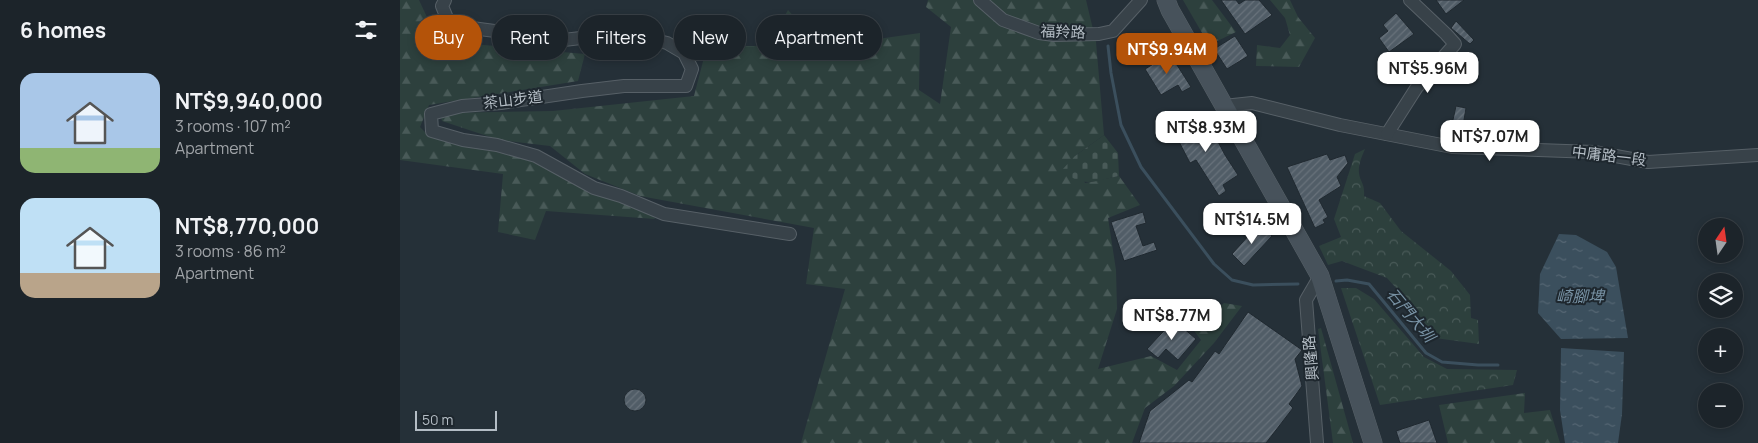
<!DOCTYPE html>
<html lang="en">
<head>
<meta charset="utf-8">
<style>
	body { margin:0; font-family:Manrope,"Noto Sans TC",sans-serif; background:#252c32; color:#f1f3f6; height:100vh; display:flex; flex-direction:column; font-size:19px; white-space:nowrap }
	* { box-sizing:border-box; margin:0 }
	p { font-size:16px; color:#a0a4a8 }
	.icon { flex:none; width:28px; height:28px; fill:none; stroke:currentColor; stroke-width:2; stroke-linecap:round; stroke-linejoin:round }
	.map { position:relative; flex:1; overflow:hidden }
	.sheet { display:flex; flex-direction:column; background:#1c242a; width:400px }
	.sheet>* { flex:none }
	.top-card { position:absolute; left:15px; top:15px; width:475px; height:45px; display:flex; gap:10px }
	.needle { width:32px; rotate:13deg }
	.fabs { position:absolute; left:1298px; top:218px; display:grid; gap:10px }
	.fabs a { display:grid; place-items:center; width:45px; height:45px; border-radius:50%; background:#1c242a; box-shadow:0 2px 8px #0003,0 0 0 1px #3a4147; font-size:25px }
	.scale { position:absolute; left:15px; bottom:12px; width:82px; box-sizing:border-box; padding-left:5px; border:2px solid #b4bdc5; border-top:0; font-size:14px; line-height:18px; white-space:nowrap; color:#b4bdc5; -webkit-text-stroke:4px #1e272e; paint-order:stroke }
	.price { position:absolute; translate:-50% -42px; padding:0 11px; border-radius:10px; background:#fff; color:#222; font-size:16px; line-height:32px; filter:drop-shadow(0 1px 2px #0008) }
	.price::after { content:''; position:absolute; left:50%; top:30px; width:15px; height:11px; margin-left:-8px; background:inherit; clip-path:polygon(0 0,100% 0,50% 100%) }
	.price.current { background:#b45309; color:#fff }
	ul { padding:0; list-style:none }
	li { display:flex; align-items:center; gap:15px; height:125px; padding:0 20px }
	li span { display:grid; place-items:center; flex:none; width:140px; height:100px; border-radius:15px; color:#555 }
	li>.icon { margin-inline-start:auto }
	span .icon { width:60px; height:60px; fill:#fffc; stroke-width:1 }
	li b { font-size:21px }
	h2 { display:flex; justify-content:space-between; align-items:center; height:60px; padding:0 20px; font-size:21px }
	.pill { padding:0 18px; border-radius:22px; background:#1c242a; box-shadow:0 2px 8px #0003,0 0 0 1px #3a4147; font-size:18px; line-height:45px }
	.pill.current { background:#b45309; color:#fff }
	main { display:flex; flex:1; min-height:0 }
	.map>svg:first-child { display:block }
	.forest { fill:url(#forest-firs) }
	.cemetery { fill:url(#cemetery-stones) }
	.park { fill:url(#park-crowns) }
	.water { fill:url(#water-ripples) }
	.lines { fill:none; stroke-linecap:round; stroke-linejoin:round }
	.stream { stroke:#3b4f5d; stroke-width:3 }
	.building { fill:url(#building-hatch); stroke:#202930 }
	.street-casing { stroke:#576067; stroke-width:14 }
	.secondary-casing { stroke:#576067; stroke-width:19 }
	.street { stroke:#384249; stroke-width:12 }
	.secondary { stroke:#47525b; stroke-width:18 }
	.labels { text-anchor:middle; stroke-width:4; stroke-linejoin:round; paint-order:stroke }
	.street-label { font-size:15px; fill:#b4bdc5; stroke:#1e272e }
	.water-label { font-size:16px; font-style:italic; fill:#7892a4; stroke:#1e272e }
</style>
</head>
<body>
<main>
<section class="sheet">
<h2>6 homes<svg class="icon" aria-label="filters" viewBox="0 0 24 24"><path d="M4 7h16M4 17h16"/><circle cx="9" cy="7" r="2"/><circle cx="15" cy="17" r="2"/></svg></h2>
<ul>
<li><span style="background:linear-gradient(#a9c7e8 75%,#8fb573 0)"><svg class="icon" aria-label="home" viewBox="0 0 24 24"><path d="M3 11l9-7 9 7M6 9v11h12V9"/></svg></span><div><b>NT$9,940,000</b><p>3 rooms · 107 m²</p><p>Apartment</p></div></li>
<li><span style="background:linear-gradient(#bfe0f5 75%,#b9a48a 0)"><svg class="icon" aria-label="home" viewBox="0 0 24 24"><path d="M3 11l9-7 9 7M6 9v11h12V9"/></svg></span><div><b>NT$8,770,000</b><p>3 rooms · 86 m²</p><p>Apartment</p></div></li>
</ul>
</section>
<div class="map">
<svg width="1358" height="443" viewBox="0 0 1358 443">
	<defs>
		<pattern id="forest-firs" width="22" height="20" patternUnits="userSpaceOnUse" patternTransform="scale(1.25)"><rect width="22" height="20" fill="#2d403d"/><path d="M5 1l3.5 6h-7zM16 11l3.5 6h-7z" fill="#495a58"/></pattern>
		<pattern id="cemetery-stones" width="16" height="16" patternUnits="userSpaceOnUse" patternTransform="scale(1.25)"><rect width="16" height="16" fill="#2d403d"/><path d="M2 7V4a2 2 0 0 1 4 0v3zM10 15v-3a2 2 0 0 1 4 0v3z" fill="#495a58"/></pattern>
		<pattern id="park-crowns" width="20" height="18" patternUnits="userSpaceOnUse" patternTransform="scale(1.25)"><rect width="20" height="18" fill="#2d403d"/><path d="M2 6a3 3 0 1 1 6 0M12 15a3 3 0 1 1 6 0" fill="none" stroke="#495a58"/></pattern>
		<pattern id="water-ripples" width="26" height="14" patternUnits="userSpaceOnUse" patternTransform="scale(1.25)"><rect width="26" height="14" fill="#3b4f5d"/><path d="M2 4q2-2 4 0t4 0M15 11q2-2 4 0t4 0" fill="none" stroke="#556673"/></pattern>
		<pattern id="building-hatch" width="6" height="6" patternUnits="userSpaceOnUse" patternTransform="scale(1.25)"><rect width="6" height="6" fill="#515d67"/><path d="M-1 1l2-2M0 6l6-6M5 7l2-2" fill="none" stroke="#68727b"/></pattern>
	</defs>
	<rect width="100%" height="100%" fill="#253038"/>
	<g class="forest">
		<path d="M0 0H19L38 41 185 54 178 81 29 105 20 127 29 136 140 162 250 212 255 219 146 211 135 240 98 232 103 174 0 160Z"/>
		<path d="M528 0H686L696 42 704 135 675 156 685 183 719 176 740 205 708 218 716 270 717 309 698 369 751 356 777 370 801 340 792 328 824 303 842 306 814 343 774 386 745 408 732 443H401L445 289 406 284 414 228 240 196 185 174 150 146 99 140 42 121 40 113 153 111 294 96 307 46H368L388 10 421 47 520 33 519 90 540 104 551 27 526 7Z"/>
		<path d="M783 0H812L836 32 809 45Z"/>
		<path d="M870 0H890L898 17 915 38 899 67 856 66 857 45 880 48 890 35 885 18Z"/>
		<path d="M921 328 953 443H933L918 329Z"/>
		<path d="M1125 393 1124 413 1150 410 1160 443H1048L1039 405Z"/>
	</g>
	<path class="cemetery" d="M704 135 718 153 719 176C694 181 683 189 662 170L675 156Z"/>
	<g class="park">
		<path d="M965 149C962 156 958 165 959 173 960 182 965 183 964 196L980 203 1001 231 1051 271 1070 295 1071 318 1078 320 1079 344 1035 338 1015 309 987 278 942 261 928 265 919 246 941 237 934 219 955 154Z"/>
		<path d="M941 288H956L974 299 1024 357 1047 369 1117 370 1113 385 980 405Z"/>
	</g>
	<g class="water">
		<path d="M1159 234 1176 235 1207 252 1216 267 1228 338 1161 339 1138 313 1140 274Z"/>
		<path d="M1161 348 1224 352 1222 414 1218 443H1165L1160 410Z"/>
	</g>
	<g class="lines">
		<g class="stream">
			<path d="M708 46 711 73 721 125 741 167 814 264 832 280 853 285 898 284"/>
			<path d="M936 281 947 280 969 284 1026 353 1042 362 1078 365H1098"/>
		</g>
	</g>
	<g class="building">
		<path d="M821 0H836L839 4 845 0H859L872 15 845 34Z"/>
		<path d="M1036 0H1064L1046 14Z"/>
		<path d="M996 13 1014 34 989 52 979 38 988 31 983 25Z"/>
		<path d="M1056 21 1074 40 1070 44 1051 28Z"/>
		<path d="M835 36 848 56 827 69 814 49Z"/>
		<path d="M770 54 791 87 782 92 778 85 761 95 745 69Z"/>
		<path d="M1056 106 1066 108 1062 132 1071 134 1069 139 1049 138Z"/>
		<path d="M804 115 825 155 838 175 823 185 826 191 819 196 796 160 790 163 774 132Z"/>
		<path d="M927 154 930 160 945 155 948 163 937 177 941 186 919 200 928 217 923 220 925 223 915 228 887 167Z"/>
		<path d="M743 212 746 223 736 226 743 246 754 242 757 250 724 261 711 222Z"/>
		<path d="M859 224 872 236 844 266 832 254Z"/>
		<path d="M848 312 902 350 895 359 902 386 889 404 893 408 866 443H739L750 411 789 380 792 382 815 351 819 354Z"/>
		<path d="M774 320 796 339 778 360 766 349 758 358 747 349Z"/>
		<circle cx="235" cy="400" r="11"/>
		<path d="M1029 420 1037 443H1000L996 431Z"/>
	</g>
	<g class="lines">
		<defs>
			<g id="street">
				<path d="M45 0 42 6 49 23 72 28 164 40 214 34 243 37 267 43 284 53 292 69 286 86H224L182 91 101 103 62 106 31 114 32 131 63 140 97 145 136 156 194 188 221 196 264 214 390 234"/>
				<path d="M580 0 603 20 639 33 654 35 699 34 713 31 741 0"/>
				<path d="M824 106 852 103 940 125 1052 147 1194 152 1248 162 1358 155"/>
				<path d="M987 134 1017 87 1055 44 1046 34 1010 0"/>
				<path d="M917 443 906 300 920 276"/>
			</g>
			<path id="secondary" d="M766 0 770 10 920 276 973 443"/>
		</defs>
		<use href="#street" class="street-casing"/>
		<use href="#secondary" class="secondary-casing"/>
		<use href="#street" class="street"/>
		<use href="#secondary" class="secondary"/>
	</g>
	<g class="labels">
		<g class="street-label">
			<text transform="translate(663 32) rotate(2)" y="5">福羚路</text>
			<text transform="translate(113 100) rotate(-7)" y="5">茶山步道</text>
			<text transform="translate(1209 156) rotate(7)" y="5">中庸路一段</text>
			<text transform="translate(911 358) rotate(-95)" y="5">興隆路</text>
		</g>
		<g class="water-label">
			<text x="1180" y="302">崎腳埤</text>
			<text transform="translate(1011 315) rotate(50)" y="6">石門大圳</text>
		</g>
	</g>
</svg>
<div class="fabs">
<a><svg class="needle" viewBox="-14 -14 28 28"><path d="M0-13l5 13h-10z" fill="#e53935"/><path d="M0 13l5-13h-10z" fill="#a0a4a8"/></svg></a>
<a><svg class="icon" aria-label="layers" viewBox="0 0 24 24"><path d="M12 4l9 5-9 5-9-5zM3 14l9 5 9-5"/></svg></a>
<a>+</a>
<a>−</a>
</div>
<div class="scale">50 m</div>
<b class="price current" style="left:767px;top:75px">NT$9.94M</b>
<b class="price" style="left:1028px;top:94px">NT$5.96M</b>
<b class="price" style="left:806px;top:153px">NT$8.93M</b>
<b class="price" style="left:1090px;top:162px">NT$7.07M</b>
<b class="price" style="left:852px;top:245px">NT$14.5M</b>
<b class="price" style="left:772px;top:341px">NT$8.77M</b>
<div class="top-card">
<a class="pill current">Buy</a>
<a class="pill">Rent</a>
<a class="pill">Filters</a>
<a class="pill">New</a>
<a class="pill">Apartment</a>
</div>
</div>
</main>
</body>
</html>
